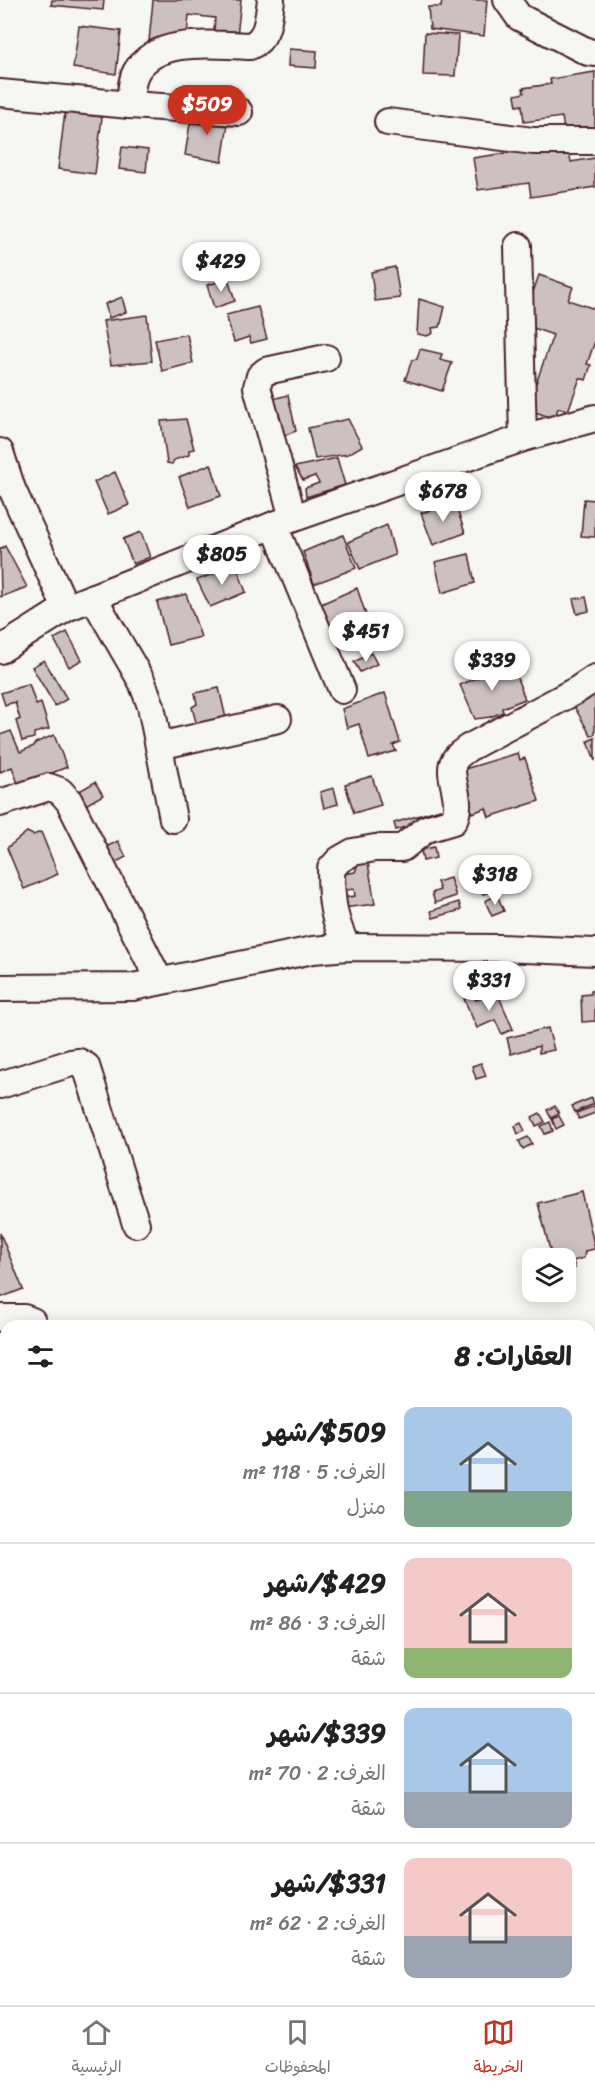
<!DOCTYPE html>
<html lang="ar">
<head>
<meta charset="utf-8">
<style>
	body { margin:0; font-family:Sriracha,"Playpen Sans Arabic",sans-serif; background:#f6f6f6; color:#222; direction:rtl; height:100vh; display:flex; flex-direction:column; font-size:22px; white-space:nowrap }
	* { box-sizing:border-box; margin:0 }
	p { font-size:20px; color:#767676 }
	.icon { flex:none; width:33px; height:33px; fill:none; stroke:currentColor; stroke-width:2; stroke-linecap:round; stroke-linejoin:round }
	.map { position:relative; flex:1; overflow:hidden; direction:ltr }
	.details { position:absolute; left:0px; top:1320px; width:596px; height:686px; display:flex; flex-direction:column; background:#fff; border-radius:18px 18px 0 0; box-shadow:0 3px 15px #0003; direction:rtl }
	.details>* { flex:none }
	.buttons { position:absolute; left:522px; top:1248px; display:grid; gap:12px }
	.buttons a { display:grid; place-items:center; width:54px; height:54px; border-radius:12px; background:#fff; box-shadow:0 3px 15px #0003; font-size:30px }
	.price { position:absolute; translate:-50% -51px; padding:0 14px; border-radius:21px; background:#fff; color:#222; font-size:20px; line-height:39px; filter:drop-shadow(0 2px 3px #0008) }
	.price::after { content:''; position:absolute; left:50%; top:36px; width:18px; height:14px; margin-left:-9px; background:inherit; clip-path:polygon(0 0,100% 0,50% 100%) }
	.price.on { background:#c8321e; color:#fff }
	ul { padding:0; list-style:none }
	li { display:flex; align-items:center; gap:18px; height:150px; padding:0 24px }
	li+li { border-top:2px solid #e0e0e0 }
	li span { display:grid; place-items:center; flex:none; width:168px; height:120px; border-radius:12px; color:#555 }
	li>.icon { margin-inline-start:auto }
	span .icon { width:72px; height:72px; fill:#fffc; stroke-width:1 }
	li b { font-size:26px }
	h2 { display:flex; justify-content:space-between; align-items:center; height:72px; padding:0 24px; font-size:26px }
	.tab-bar { display:flex; justify-content:space-around; align-items:center; height:84px; border-top:2px solid #e0e0e0; background:#fff; font-size:16px; color:#767676 }
	.tab-bar a { display:grid; justify-items:center; gap:3px }
	.tab-bar .on { color:#c8321e }
	.map>svg:first-child { display:block }
	.building { fill:#ccc1c0; stroke:#4a1f2b; stroke-width:1.5 }
	.lines { fill:none; stroke-linecap:round; stroke-linejoin:round }
	.minor-casing { stroke:#4a1f2b; stroke-width:30 }
	.minor { stroke:#f6f6f2; stroke-width:26 }
</style>
</head>
<body>
<div class="map">
<svg width="595" height="2005" viewBox="0 0 595 2005">
	<rect width="100%" height="100%" fill="#f6f6f2"/>
	<filter id="ink" filterUnits="userSpaceOnUse"><feTurbulence type="fractalNoise" baseFrequency=".0167" numOctaves="2"/><feDisplacementMap in="SourceGraphic" scale="12" xChannelSelector="R" yChannelSelector="G"/><feConvolveMatrix kernelMatrix="1 2 1 2 8 2 1 2 1" color-interpolation-filters="sRGB"/></filter>
	<g filter="url(#ink)">
		<g class="building">
			<path d="M52 0H104L103 10 51 5Z"/>
			<path d="M153 0H241L236 45 213 42 215 18 189 15 186 45 149 41Z"/>
			<path d="M442 0H487L484 36 430 29 428 7H441Z"/>
			<path d="M79 26 121 31 116 74 73 68Z"/>
			<path d="M425 33 458 35 455 76 423 75Z"/>
			<path d="M289 49 317 51 316 68 288 66Z"/>
			<path d="M595 72V133L565 137 562 117 524 122 522 105 517 106 515 95 524 93 523 88 551 84 550 79Z"/>
			<path d="M192 111 229 117 222 162 185 155Z"/>
			<path d="M65 112 102 117 95 174 58 169Z"/>
			<path d="M568 144 571 162 595 158V187L531 197 529 183 478 190 473 158Z"/>
			<path d="M122 147 148 150 146 172 119 169Z"/>
			<path d="M395 267 400 298 375 301 371 272Z"/>
			<path d="M539 275 573 287 568 300 595 309V341L587 364 591 365 586 380 580 378 568 411 558 408 555 419 527 409 553 335 522 324Z"/>
			<path d="M228 279 235 301 214 308 207 285Z"/>
			<path d="M122 297 126 312 109 318 105 304Z"/>
			<path d="M419 299 445 307 440 327 432 328 433 333 427 336 417 334Z"/>
			<path d="M258 307 267 339 251 343 249 337 234 342 226 315Z"/>
			<path d="M147 315 152 361 111 365 103 321Z"/>
			<path d="M187 334 193 363 162 371 155 340Z"/>
			<path d="M420 349 442 354 440 360 452 363 442 391 405 380 412 360 417 359Z"/>
			<path d="M288 395 296 431 277 438 269 400Z"/>
			<path d="M186 419 194 449 189 450V455L174 460 172 464 167 463 161 421Z"/>
			<path d="M348 419 362 446 348 454 315 459 308 428Z"/>
			<path d="M337 458 345 485 306 497 305 488 319 483 315 476 303 480 295 467Z"/>
			<path d="M211 464 221 496 190 507 179 477Z"/>
			<path d="M115 472 129 505 108 514 94 482Z"/>
			<path d="M584 499 595 500V537L581 536Z"/>
			<path d="M455 503 465 533 433 545 421 513Z"/>
			<path d="M387 525 395 555 360 569 348 542Z"/>
			<path d="M141 532 150 557 133 564 123 539Z"/>
			<path d="M343 535 356 568 314 584 303 552Z"/>
			<path d="M5 546 27 587 1 597 0 549Z"/>
			<path d="M469 554 475 583 442 593 435 562Z"/>
			<path d="M236 565 246 592 210 607 197 580Z"/>
			<path d="M357 588 370 627 336 640 321 604Z"/>
			<path d="M186 594 201 637 168 645 157 602Z"/>
			<path d="M586 597 589 611 577 614 573 599Z"/>
			<path d="M67 632 82 660 69 667 54 639Z"/>
			<path d="M371 653 377 664 360 672 354 662Z"/>
			<path d="M44 660 67 699 55 706 32 667Z"/>
			<path d="M502 663 506 673 514 670 525 699 502 708 503 712 490 717 475 719 460 685 486 674 485 669Z"/>
			<path d="M29 684 36 705 41 703 49 729 34 733V738L22 741 16 721 20 719 15 702 5 705 1 693Z"/>
			<path d="M595 685V734L591 736 570 699Z"/>
			<path d="M219 688 227 723 198 730 192 707 197 704 195 693Z"/>
			<path d="M385 693 400 742 393 745 396 751 369 759 359 724 347 728 342 709Z"/>
			<path d="M11 731 20 752 34 746 35 743 54 735 67 767 19 786 12 767 0 772V735Z"/>
			<path d="M595 738V761L588 741Z"/>
			<path d="M518 753 520 760 525 758 539 801 489 817 486 808 472 813 458 771Z"/>
			<path d="M372 776 381 805 354 813 345 784Z"/>
			<path d="M95 782 103 795 84 806 76 793Z"/>
			<path d="M334 788 338 804 324 808 320 792Z"/>
			<path d="M440 809 442 816 396 830 394 823Z"/>
			<path d="M27 832 33 835 41 832 58 874 24 889 7 848Z"/>
			<path d="M118 841 126 857 111 865 102 849Z"/>
			<path d="M434 847 436 858 423 861 421 850Z"/>
			<path d="M368 863 375 904 343 908 342 898 355 896 354 889 340 891 337 875 355 872 358 864Z"/>
			<path d="M489 866 498 889 483 894 475 872Z"/>
			<path d="M450 878 456 896 435 903 432 893 440 890 437 882Z"/>
			<path d="M497 895 504 911 492 916 485 901Z"/>
			<path d="M459 902 461 910 433 918 431 911Z"/>
			<path d="M595 990V1021L582 1022 581 995 591 994V991Z"/>
			<path d="M497 992 513 1029 502 1034 495 1020 477 1028 464 999 473 995 476 1000Z"/>
			<path d="M548 1028 554 1050 539 1053V1046L511 1054 507 1038Z"/>
			<path d="M481 1063 486 1076 476 1079 472 1066Z"/>
			<path d="M592 1098 594 1104 575 1112 572 1106Z"/>
			<path d="M555 1106 559 1114 551 1118 547 1110Z"/>
			<path d="M595 1106V1113L579 1119 576 1113Z"/>
			<path d="M540 1113 545 1122 536 1126 532 1117Z"/>
			<path d="M559 1116 564 1125 556 1129 552 1119Z"/>
			<path d="M550 1122 553 1131 545 1134 541 1126Z"/>
			<path d="M521 1123 525 1131 518 1134 515 1126Z"/>
			<path d="M528 1137 532 1144 523 1149 519 1141Z"/>
			<path d="M582 1192 595 1249 585 1251 584 1258 573 1261 575 1268 566 1271V1258H552L538 1203Z"/>
			<path d="M0 1233 23 1289 0 1298Z"/>
			<path d="M6 1329V1412L0 1414V1331Z"/>
			<path d="M6 1426V1465L0 1445V1427Z"/>
			<path d="M593 1467 595 1509 591 1510 592 1515 595 1514V1521L591 1522 590 1468Z"/>
			<path d="M6 1479V1497L0 1503V1482Z"/>
			<path d="M595 1582V1625L590 1626V1584Z"/>
			<path d="M6 1591V1670L0 1669V1616L5 1613Z"/>
			<path d="M595 1792V1820H590V1793Z"/>
			<path d="M119 2000H149V2005H121Z"/>
		</g>
		<g class="lines">
			<defs>
				<g id="minor">
					<path d="M507 0 519 17 588 52 595 53"/>
					<path d="M0 93 130 105C131 95 131 81 136 72 157 36 215 45 250 46 269 38 268 18 271 0"/>
					<path d="M130 105 239 112"/>
					<path d="M388 122 533 141H595"/>
					<path d="M518 246 523 438"/>
					<path d="M0 452 12 489 66 608"/>
					<path d="M293 518 257 387 260 376 266 371 326 358"/>
					<path d="M274 525 342 690"/>
					<path d="M93 597 142 682 151 706 173 819"/>
					<path d="M0 650 66 608 274 525 523 438 595 418"/>
					<path d="M159 746 278 719"/>
					<path d="M0 803 49 787 60 791 69 801 159 980"/>
					<path d="M347 947C333 919 331 900 331 869L339 860 353 852 375 848H402L426 829 453 821C465 801 446 776 454 761 457 755 463 752 468 748L577 690 595 678"/>
					<path d="M0 988 133 987 313 950 347 947 500 948 595 952"/>
					<path d="M0 1085 71 1063 79 1062 86 1066 136 1224"/>
					<path d="M0 1318H24L32 1321 33 1326"/>
					<path d="M590 1455 595 1454"/>
					<path d="M0 1586 6 1581"/>
					<path d="M0 1694 6 1696"/>
					<path d="M281 2000 282 2005"/>
				</g>
			</defs>
			<use href="#minor" class="minor-casing"/>
			<use href="#minor" class="minor"/>
		</g>
	</g>
</svg>
<div class="buttons">
<a><svg class="icon" aria-label="layers" viewBox="0 0 24 24"><path d="M12 4l9 5-9 5-9-5zM3 14l9 5 9-5"/></svg></a>
</div>
<b class="price on" style="left:207px;top:136px">$509</b>
<b class="price" style="left:221px;top:293px">$429</b>
<b class="price" style="left:443px;top:523px">$678</b>
<b class="price" style="left:222px;top:586px">$805</b>
<b class="price" style="left:366px;top:663px">$451</b>
<b class="price" style="left:492px;top:692px">$339</b>
<b class="price" style="left:495px;top:906px">$318</b>
<b class="price" style="left:489px;top:1012px">$331</b>
<section class="details">
<h2>العقارات: 8<svg class="icon" aria-label="filters" viewBox="0 0 24 24"><path d="M4 7h16M4 17h16"/><circle cx="9" cy="7" r="2"/><circle cx="15" cy="17" r="2"/></svg></h2>
<ul>
<li><span style="background:linear-gradient(#a9c7e8 70%,#7fa58c 0)"><svg class="icon" aria-label="home" viewBox="0 0 24 24"><path d="M3 11l9-7 9 7M6 9v11h12V9"/></svg></span><div><b>$509/شهر</b><p>الغرف: 5 · 118 m²</p><p>منزل</p></div></li>
<li><span style="background:linear-gradient(#f6c9c9 75%,#8fb573 0)"><svg class="icon" aria-label="home" viewBox="0 0 24 24"><path d="M3 11l9-7 9 7M6 9v11h12V9"/></svg></span><div><b>$429/شهر</b><p>الغرف: 3 · 86 m²</p><p>شقة</p></div></li>
<li><span style="background:linear-gradient(#a9c7e8 70%,#9aa5b1 0)"><svg class="icon" aria-label="home" viewBox="0 0 24 24"><path d="M3 11l9-7 9 7M6 9v11h12V9"/></svg></span><div><b>$339/شهر</b><p>الغرف: 2 · 70 m²</p><p>شقة</p></div></li>
<li><span style="background:linear-gradient(#f6c9c9 65%,#9aa5b1 0)"><svg class="icon" aria-label="home" viewBox="0 0 24 24"><path d="M3 11l9-7 9 7M6 9v11h12V9"/></svg></span><div><b>$331/شهر</b><p>الغرف: 2 · 62 m²</p><p>شقة</p></div></li>
</ul>
</section>
</div>
<nav class="tab-bar">
<a class="on"><svg class="icon" aria-label="map" viewBox="0 0 24 24"><path d="M3 6l6-2 6 2 6-2v14l-6 2-6-2-6 2zM9 4v14M15 6v14"/></svg>الخريطة</a>
<a><svg class="icon" aria-label="saved" viewBox="0 0 24 24"><path d="M7 4h10v16l-5-4-5 4z"/></svg>المحفوظات</a>
<a><svg class="icon" aria-label="home" viewBox="0 0 24 24"><path d="M3 11l9-7 9 7M6 9v11h12V9"/></svg>الرئيسية</a>
</nav>
</body>
</html>
